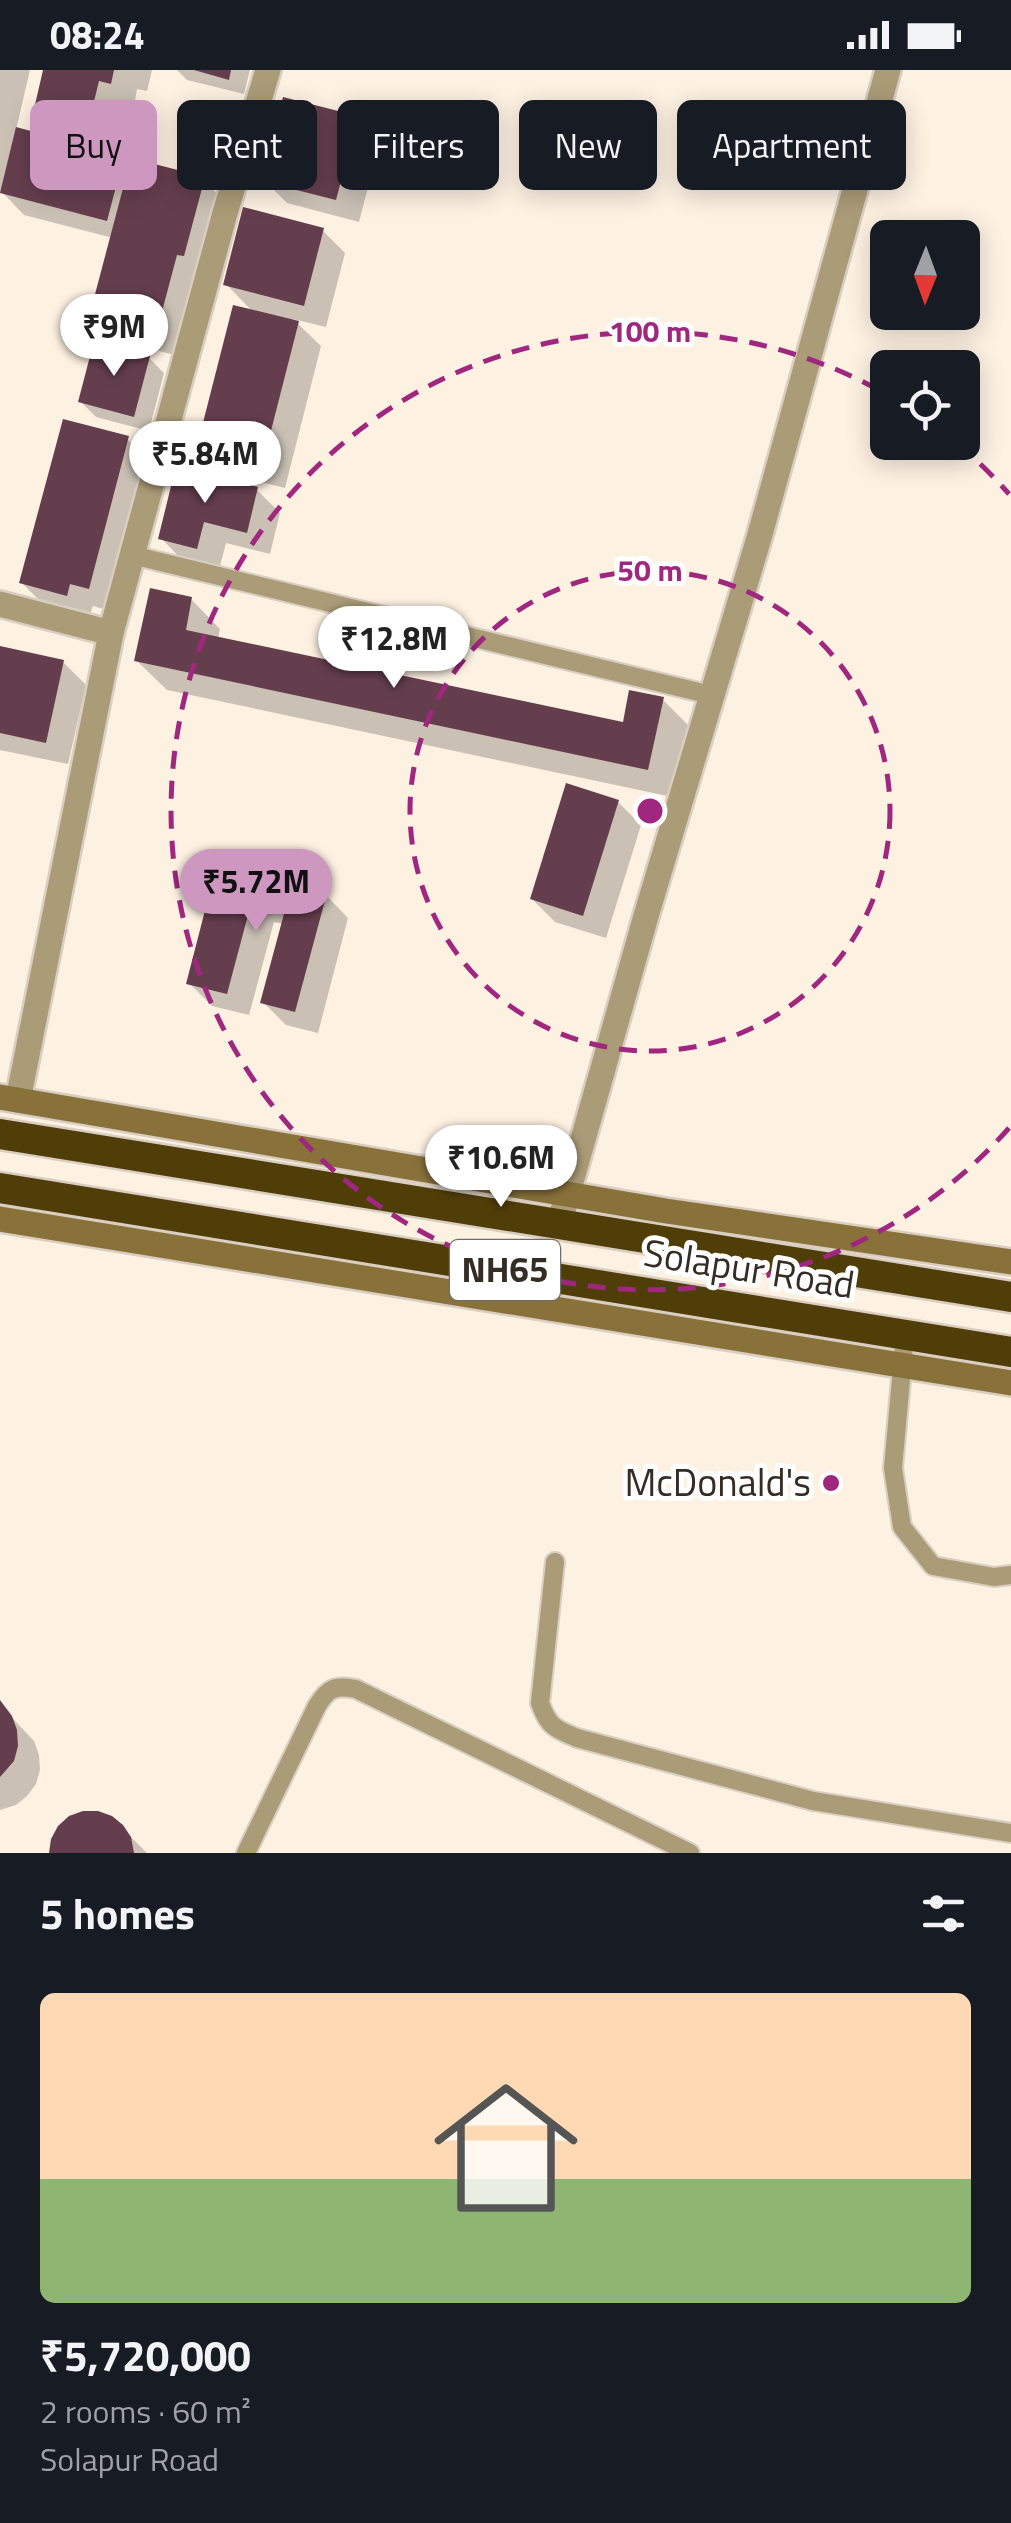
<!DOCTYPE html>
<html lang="en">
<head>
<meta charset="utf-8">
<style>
	body { margin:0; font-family:"Titillium Web",sans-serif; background:#20242c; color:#f1f3f6; height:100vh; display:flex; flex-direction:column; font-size:38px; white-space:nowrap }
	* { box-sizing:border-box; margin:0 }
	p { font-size:32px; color:#9ea1a6 }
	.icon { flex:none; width:55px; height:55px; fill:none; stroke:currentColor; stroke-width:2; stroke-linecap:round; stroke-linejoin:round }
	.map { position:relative; height:1783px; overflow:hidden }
	.sheet { display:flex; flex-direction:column; background:#171b24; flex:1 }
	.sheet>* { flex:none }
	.banner { position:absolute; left:30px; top:30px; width:952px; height:90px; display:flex; gap:20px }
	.needle { width:65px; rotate:181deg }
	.buttons { position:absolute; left:870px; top:150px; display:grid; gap:20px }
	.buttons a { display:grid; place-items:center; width:110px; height:110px; border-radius:15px; background:#171b24; box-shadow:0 5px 25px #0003; font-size:50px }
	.price { position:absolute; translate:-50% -85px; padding:0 22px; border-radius:35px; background:#fff; color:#222; font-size:32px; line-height:65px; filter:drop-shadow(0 2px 5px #0008) }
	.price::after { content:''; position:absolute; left:50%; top:60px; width:30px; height:22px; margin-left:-15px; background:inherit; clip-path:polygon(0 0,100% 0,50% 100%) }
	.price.current { background:#cd97c0; color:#111 }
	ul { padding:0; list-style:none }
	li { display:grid; align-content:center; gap:20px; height:530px; padding:0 40px }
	li span { display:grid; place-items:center; height:310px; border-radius:15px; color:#555 }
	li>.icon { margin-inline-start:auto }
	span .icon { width:180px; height:180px; fill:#fffc; stroke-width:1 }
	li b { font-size:42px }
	h2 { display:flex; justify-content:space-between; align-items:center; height:120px; padding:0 40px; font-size:42px }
	.chip { padding:0 35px; border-radius:15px; background:#171b24; box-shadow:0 5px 25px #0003; font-size:35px; line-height:90px }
	.chip.current { background:#cd97c0; color:#111 }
	.status { display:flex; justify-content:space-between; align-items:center; height:70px; padding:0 50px; background:#171b24; direction:ltr }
	.status svg { height:28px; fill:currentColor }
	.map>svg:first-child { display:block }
	.shadow { fill:#0003 }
	.building { fill:#653e4d }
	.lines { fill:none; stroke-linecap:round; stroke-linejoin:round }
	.lane-casing { stroke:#d9cec0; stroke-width:22 }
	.street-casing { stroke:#d9cec0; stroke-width:30 }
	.secondary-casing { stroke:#d9cec0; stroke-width:30 }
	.highway-casing { stroke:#d9cec0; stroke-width:35 }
	.lane { stroke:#ab9c78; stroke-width:18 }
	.street { stroke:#ab9c78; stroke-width:25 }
	.secondary { stroke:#89723a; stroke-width:25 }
	.highway { stroke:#503e09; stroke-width:30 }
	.ring { fill:none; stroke:#a0277f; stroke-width:5; stroke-dasharray:18 12 }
	.poi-dot { fill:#a0277f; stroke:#fff; stroke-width:4 }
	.labels { text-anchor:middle; stroke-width:10; stroke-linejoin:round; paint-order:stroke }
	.shield { fill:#fff; stroke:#726c66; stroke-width:2.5 }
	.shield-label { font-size:35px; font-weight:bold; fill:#352d24 }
	.street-label { font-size:38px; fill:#352d24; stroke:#fff }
	.poi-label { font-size:38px; fill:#352d24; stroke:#fff; text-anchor:end }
	.centre { fill:#a0277f; stroke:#fff; stroke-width:5 }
	.ring-label { font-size:30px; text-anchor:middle; font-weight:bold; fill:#a0277f; stroke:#fff; stroke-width:10; stroke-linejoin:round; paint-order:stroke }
</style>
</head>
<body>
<div class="status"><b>08:24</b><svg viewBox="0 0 49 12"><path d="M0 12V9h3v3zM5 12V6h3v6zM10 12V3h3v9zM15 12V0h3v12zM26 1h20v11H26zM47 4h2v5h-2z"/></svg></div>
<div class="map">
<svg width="1011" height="1783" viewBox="0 0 1011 1783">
	<rect width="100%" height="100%" fill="#fdf1e2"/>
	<g class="shadow">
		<path d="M0 0H30L16 60 122 88 131 97 203 110 226 132 178 286 115 269 92 247 113 168 24 145 1 121 0 124Z"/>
		<path d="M46 0H152L147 21 137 19 134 36 121 33 111 74 59 61 36 38Z"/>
		<path d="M177 0H250L244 24 187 10Z"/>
		<path d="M357 48 380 71 359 152 287 133 264 110Z"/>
		<path d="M322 160 345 183 326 257 293 249 321 276 285 418 222 402 199 379 253 242 226 214Z"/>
		<path d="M149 288 164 303 149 361 96 347 80 331Z"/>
		<path d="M127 369 150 391 111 541 93 536 89 547 45 536 22 513Z"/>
		<path d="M257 420 280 443 270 484 226 473 219 500 183 491 161 468Z"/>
		<path d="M191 529 220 559 218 569 625 655 662 629 692 659 677 728 167 620 137 591Z"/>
		<path d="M0 579 63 592 86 615 68 694 0 680Z"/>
		<path d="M618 732 641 755 606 868 555 852 532 829Z"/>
		<path d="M219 797 326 825 348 848 318 963 286 955 263 932 284 854 274 852 249 945 212 936 189 913Z"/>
		<path d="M0 1635 34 1671 39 1685 40 1700 36 1714 27 1726 16 1735 0 1740Z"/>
		<path d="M121 1757 147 1783H51Z"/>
	</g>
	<g class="building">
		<path d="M43 0H114L111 14 99 11 89 52 34 39Z"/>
		<path d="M194 0H231L229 10Z"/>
		<path d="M283 27 358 46 336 130 261 111Z"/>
		<path d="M16 57 124 86 107 151 0 123Z"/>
		<path d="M131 88 205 107 184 186 177 185 156 264 89 247Z"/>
		<path d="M243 137 324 158 304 236 223 215Z"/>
		<path d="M233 235 299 251 262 396 196 380Z"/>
		<path d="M94 271 150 286 134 347 78 332Z"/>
		<path d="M63 349 129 366 89 519 70 514 67 526 19 513Z"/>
		<path d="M176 396 258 417 247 463 204 452 197 479 158 469Z"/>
		<path d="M150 518 192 527 186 560 623 652 629 620 664 627 648 700 134 591Z"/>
		<path d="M0 576 64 590 46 673 0 663Z"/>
		<path d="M566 713 619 730 583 846 530 829Z"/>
		<path d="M217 794 327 823 295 942 260 933 285 840 252 830 227 924 186 914Z"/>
		<path d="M0 1630 12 1646 17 1660 18 1676 14 1691 0 1707Z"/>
		<path d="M83 1741H98L112 1746 123 1755 131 1767 134 1783H49L51 1769 58 1756 69 1746Z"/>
	</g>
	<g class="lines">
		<defs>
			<g id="lane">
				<path d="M132 485 711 625"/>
				<path d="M905 1265 893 1398 902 1457 933 1496 994 1507 1011 1505"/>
				<path d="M555 1492 540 1633C548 1656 555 1659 577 1668L813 1731 1011 1763"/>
				<path d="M246 1783 317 1636C328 1618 335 1615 356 1619L690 1783"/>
			</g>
			<g id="street">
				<path d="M0 534 111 563 18 1030"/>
				<path d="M111 563 225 143 268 0"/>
				<path d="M562 1144 646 846 759 468 888 0"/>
			</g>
			<g id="secondary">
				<path d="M0 1027 666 1141 1011 1192"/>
				<path d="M0 1149 1011 1313"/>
			</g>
			<g id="highway">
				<path d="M0 1064 1011 1227"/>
				<path d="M0 1118 1011 1282"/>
			</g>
		</defs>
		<use href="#lane" class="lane-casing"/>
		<use href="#street" class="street-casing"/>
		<use href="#secondary" class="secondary-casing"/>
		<use href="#highway" class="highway-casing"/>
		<use href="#lane" class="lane"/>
		<use href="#street" class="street"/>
		<use href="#secondary" class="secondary"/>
		<use href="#highway" class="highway"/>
	</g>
	<g class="ring">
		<circle cx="650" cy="741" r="240"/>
		<path d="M1009 1058A479 479 0 1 1 886 324M958 374A479 479 0 0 1 1009 424"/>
	</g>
	<circle class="poi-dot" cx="831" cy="1413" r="10"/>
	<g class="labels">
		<rect class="shield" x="450" y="1170" width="110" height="60" rx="8"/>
		<g class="shield-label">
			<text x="505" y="1212">NH65</text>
		</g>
		<g class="street-label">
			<text transform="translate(749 1199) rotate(9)" y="13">Solapur Road</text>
		</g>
		<g class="poi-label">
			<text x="811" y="1426">McDonald's</text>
		</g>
	</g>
	<circle cx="650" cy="741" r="15" class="centre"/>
	<g class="ring-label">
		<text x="650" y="272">100 m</text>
		<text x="650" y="511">50 m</text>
	</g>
</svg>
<div class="buttons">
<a><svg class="needle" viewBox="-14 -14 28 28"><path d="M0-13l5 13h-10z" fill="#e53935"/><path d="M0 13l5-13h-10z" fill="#9ea1a6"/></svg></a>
<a><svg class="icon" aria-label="locate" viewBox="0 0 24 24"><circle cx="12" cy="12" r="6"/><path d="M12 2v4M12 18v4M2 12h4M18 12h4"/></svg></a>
</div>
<b class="price" style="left:114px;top:309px">₹9M</b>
<b class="price" style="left:205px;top:436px">₹5.84M</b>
<b class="price" style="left:394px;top:621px">₹12.8M</b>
<b class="price current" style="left:256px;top:864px">₹5.72M</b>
<b class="price" style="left:501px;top:1140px">₹10.6M</b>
<div class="banner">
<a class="chip current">Buy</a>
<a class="chip">Rent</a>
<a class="chip">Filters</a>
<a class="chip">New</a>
<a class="chip">Apartment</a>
</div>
</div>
<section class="sheet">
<h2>5 homes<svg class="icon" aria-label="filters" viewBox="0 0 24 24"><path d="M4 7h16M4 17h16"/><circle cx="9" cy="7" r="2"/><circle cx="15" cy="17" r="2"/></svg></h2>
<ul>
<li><span style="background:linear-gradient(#ffd9b3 60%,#8fb573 0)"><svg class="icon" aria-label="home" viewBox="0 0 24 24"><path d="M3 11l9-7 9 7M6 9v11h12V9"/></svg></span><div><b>₹5,720,000</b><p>2 rooms · 60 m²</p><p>Solapur Road</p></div></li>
</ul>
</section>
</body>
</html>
